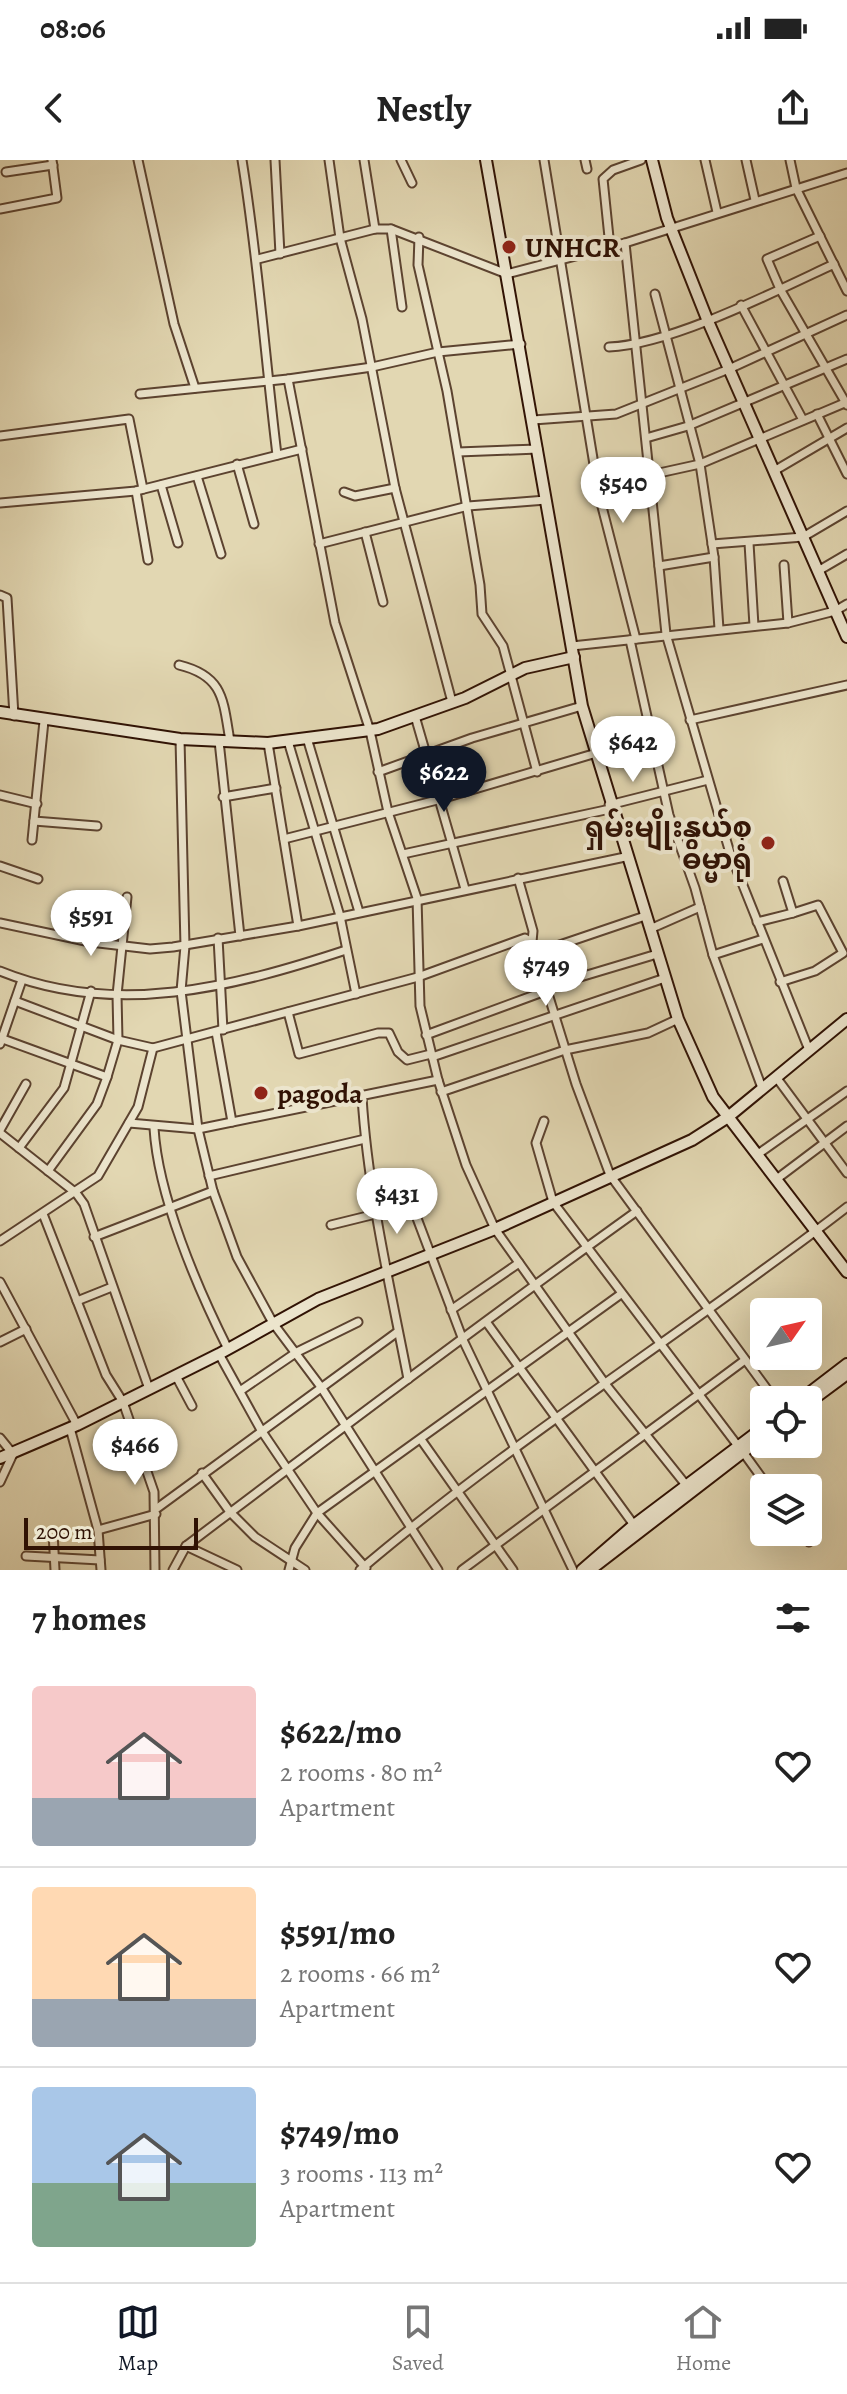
<!DOCTYPE html>
<html lang="en">
<head>
<meta charset="utf-8">
<style>
	body { margin:0; font-family:Alegreya,"Noto Sans Myanmar",serif; background:#f6f6f6; color:#222; height:100vh; display:flex; flex-direction:column; font-size:30px; white-space:nowrap }
	* { box-sizing:border-box; margin:0 }
	p { font-size:26px; color:#767676 }
	.icon { flex:none; width:44px; height:44px; fill:none; stroke:currentColor; stroke-width:2; stroke-linecap:round; stroke-linejoin:round }
	.map { position:relative; height:1410px; overflow:hidden }
	.panel { display:flex; flex-direction:column; background:#fff; flex:1 }
	.panel>* { flex:none }
	.needle { width:52px; rotate:56deg }
	.buttons { position:absolute; left:750px; top:1138px; display:grid; gap:16px }
	.buttons a { display:grid; place-items:center; width:72px; height:72px; border-radius:8px; background:#fff; box-shadow:0 8px 32px #0002; font-size:40px }
	.scale { position:absolute; left:24px; bottom:20px; width:174px; box-sizing:border-box; padding-left:8px; border:4px solid #301204; border-top:0; font-size:22px; line-height:28px; white-space:nowrap; color:#301204; -webkit-text-stroke:6px #ece5cd; paint-order:stroke }
	.price { position:absolute; translate:-50% -68px; padding:0 18px; border-radius:28px; background:#fff; color:#222; font-size:26px; line-height:52px; filter:drop-shadow(0 2px 4px #0008) }
	.price::after { content:''; position:absolute; left:50%; top:48px; width:24px; height:18px; margin-left:-12px; background:inherit; clip-path:polygon(0 0,100% 0,50% 100%) }
	.price.on { background:#111827; color:#fff }
	ul { padding:0; list-style:none }
	li { display:flex; align-items:center; gap:24px; height:200px; padding:0 32px }
	li+li { border-top:2px solid #e0e0e0 }
	li span { display:grid; place-items:center; flex:none; width:224px; height:160px; border-radius:8px; color:#555 }
	li>.icon { margin-inline-start:auto }
	span .icon { width:96px; height:96px; fill:#fffc; stroke-width:1 }
	li b { font-size:34px }
	h2 { display:flex; justify-content:space-between; align-items:center; height:96px; padding:0 32px; font-size:34px }
	.status { display:flex; justify-content:space-between; align-items:center; height:56px; padding:0 40px; background:#fff; direction:ltr }
	.status svg { height:22px; fill:currentColor }
	header { display:flex; justify-content:space-between; align-items:center; height:104px; padding:0 32px; background:#fff; font-size:36px; font-weight:700 }
	.tab-bar { display:flex; justify-content:space-around; align-items:center; height:112px; border-top:2px solid #e0e0e0; background:#fff; font-size:22px; color:#767676 }
	.tab-bar a { display:grid; justify-items:center; gap:4px }
	.tab-bar .on { color:#111827 }
	.map>svg:first-child { display:block }
	.lines { fill:none; stroke-linecap:round; stroke-linejoin:round }
	.street-casing { stroke:#5c4330; stroke-width:11 }
	.secondary-casing { stroke:#301204; stroke-width:14 }
	.street { stroke:#ece5cd; stroke-width:7 }
	.secondary { stroke:#ece5cd; stroke-width:10 }
	.poi-dot { fill:#8f2418; stroke:#ece5cd; stroke-width:3 }
	.labels { text-anchor:middle; stroke-width:8; stroke-linejoin:round; paint-order:stroke }
	.poi-label { font-size:28px; font-weight:bold; fill:#301204; stroke:#ece5cd; text-anchor:start }
</style>
</head>
<body>
<div class="status"><b>08:06</b><svg viewBox="0 0 49 12"><path d="M0 12V9h3v3zM5 12V6h3v6zM10 12V3h3v9zM15 12V0h3v12zM26 1h20v11H26zM47 4h2v5h-2z"/></svg></div>
<header><svg class="icon" aria-label="back" viewBox="0 0 24 24"><path d="M15 5l-7 7 7 7"/></svg>Nestly<svg class="icon" aria-label="share" viewBox="0 0 24 24"><path d="M12 15V3M7 8l5-5 5 5M5 13v7h14v-7"/></svg></header>
<div class="map">
<svg width="847" height="1410" viewBox="0 0 847 1410">
	<rect width="100%" height="100%" fill="#e2d7b2"/>
	<filter id="stains"><feTurbulence type="fractalNoise" baseFrequency=".0025" numOctaves="4"/><feColorMatrix values="0 0 0 0 .2 0 0 0 0 .09 0 0 0 0 .02 0 0 0 .5 -.17"/></filter>
	<radialGradient id="worn" r=".72"><stop offset=".6" stop-color="#630" stop-opacity="0"/><stop offset="1" stop-color="#630" stop-opacity=".3"/></radialGradient>
	<g class="lines">
		<defs>
			<g id="street">
				<path d="M138 0 174 164 195 228"/>
				<path d="M242 0C258 98 265 196 277 295"/>
				<path d="M275 0 280 94"/>
				<path d="M329 0 340 78 362 159 395 328 452 542"/>
				<path d="M364 0 375 69"/>
				<path d="M401 0 412 23"/>
				<path d="M544 0 599 335 636 479"/>
				<path d="M585 0 587 9"/>
				<path d="M705 0 717 52"/>
				<path d="M746 0 755 40"/>
				<path d="M790 0 796 28 847 131"/>
				<path d="M6 12 53 5"/>
				<path d="M0 49 57 38 52 0"/>
				<path d="M391 69 402 147"/>
				<path d="M820 76 767 99 780 129 847 245"/>
				<path d="M419 77 418 105 447 231 480 425 482 454 503 486 537 612"/>
				<path d="M625 83 666 474 730 693 809 890"/>
				<path d="M610 87 603 19 613 10 641 0"/>
				<path d="M258 99 375 69H391L507 114 625 83 847 13"/>
				<path d="M655 134 700 304 714 397 719 469"/>
				<path d="M741 145 803 260"/>
				<path d="M609 187C670 185 776 131 834 104"/>
				<path d="M288 219 335 463 370 571 388 652 417 738 420 846 438 920 466 1005 495 1069 606 1225 686 1325"/>
				<path d="M140 234 288 219 372 207 438 192 521 184"/>
				<path d="M817 254 847 314"/>
				<path d="M533 260 616 254 729 209 847 155"/>
				<path d="M0 276 129 259 143 329"/>
				<path d="M646 278 688 266 847 199"/>
				<path d="M458 292 538 289"/>
				<path d="M237 304 254 364"/>
				<path d="M774 311 847 268"/>
				<path d="M650 315 700 304 847 242"/>
				<path d="M197 316 221 394"/>
				<path d="M161 325 178 383"/>
				<path d="M136 331 148 400"/>
				<path d="M344 332 355 336 395 328"/>
				<path d="M0 343 136 331 302 289"/>
				<path d="M365 372 383 442"/>
				<path d="M749 383 754 466"/>
				<path d="M319 384 468 346 546 340"/>
				<path d="M712 384 803 377 847 351"/>
				<path d="M784 405 788 463"/>
				<path d="M659 406 714 397"/>
				<path d="M818 411 847 394"/>
				<path d="M0 435 7 438 14 556"/>
				<path d="M630 480 669 655 695 728 713 795 762 928"/>
				<path d="M572 486 788 463 835 451 847 444"/>
				<path d="M179 505C224 516 223 540 230 581"/>
				<path d="M415 556 465 729"/>
				<path d="M690 560 847 525"/>
				<path d="M307 578 359 752"/>
				<path d="M180 579 185 786 181 831 198 969 213 1031 237 1097 273 1163 321 1227 438 1410"/>
				<path d="M219 581 240 776"/>
				<path d="M288 581 340 756 356 834"/>
				<path d="M268 583 298 766"/>
				<path d="M378 612 472 578 582 546"/>
				<path d="M0 635 37 644"/>
				<path d="M223 637 276 628"/>
				<path d="M609 645 708 620"/>
				<path d="M34 661 97 666"/>
				<path d="M284 679 441 639 593 594"/>
				<path d="M32 680 44 561"/>
				<path d="M403 694 610 649"/>
				<path d="M0 706 38 719"/>
				<path d="M518 718 533 771 532 782"/>
				<path d="M757 762 793 753 783 721"/>
				<path d="M0 763 90 782 150 789 173 787 298 766 625 697"/>
				<path d="M650 769 700 747"/>
				<path d="M218 778 223 870"/>
				<path d="M536 793 645 756"/>
				<path d="M713 795 763 779"/>
				<path d="M0 811C115 858 234 827 346 790"/>
				<path d="M780 822 815 811 843 793 818 745 793 753"/>
				<path d="M15 841 118 880 153 888 418 817 525 778 532 782 576 924 610 1015 775 1240"/>
				<path d="M288 852 299 894 378 873H389L398 892 407 900 431 894"/>
				<path d="M216 872 232 962"/>
				<path d="M426 875 540 833 547 827 657 794"/>
				<path d="M0 878 107 917 118 880 117 835 127 737"/>
				<path d="M0 884 22 820"/>
				<path d="M432 897 665 818"/>
				<path d="M776 917 847 1013"/>
				<path d="M441 932 565 890 648 873 678 859"/>
				<path d="M362 937C368 1032 390 1126 408 1219"/>
				<path d="M544 961 536 983 553 1042 738 1286"/>
				<path d="M129 963 198 969 438 920"/>
				<path d="M154 968C158 1036 197 1127 228 1189"/>
				<path d="M0 970 26 924"/>
				<path d="M0 973 76 1033 84 1044 149 1229"/>
				<path d="M19 988 64 928 91 831"/>
				<path d="M758 994 847 931"/>
				<path d="M48 1011 97 944 107 917"/>
				<path d="M209 1016 365 979"/>
				<path d="M778 1018 847 966"/>
				<path d="M43 1054 106 1215 123 1242 154 1332 155 1410"/>
				<path d="M331 1065 412 1045 463 1180 573 1410"/>
				<path d="M94 1077 213 1031"/>
				<path d="M0 1081 98 1016 138 947 153 888"/>
				<path d="M0 1122 77 1265"/>
				<path d="M77 1141 112 1127"/>
				<path d="M451 1150 519 1103"/>
				<path d="M487 1163 634 1365"/>
				<path d="M0 1182 26 1169"/>
				<path d="M219 1194 261 1270 317 1353 366 1408"/>
				<path d="M176 1216 192 1246"/>
				<path d="M240 1231 297 1192 358 1162"/>
				<path d="M70 1268 98 1370 101 1410"/>
				<path d="M0 1278 13 1294 0 1322"/>
				<path d="M422 1281 513 1410"/>
				<path d="M743 1292 769 1328"/>
				<path d="M202 1313 230 1352 255 1377 305 1410"/>
				<path d="M156 1349 396 1173"/>
				<path d="M98 1370 156 1354"/>
				<path d="M53 1372 55 1410"/>
				<path d="M801 1372 809 1382"/>
				<path d="M186 1386 237 1410"/>
				<path d="M26 1396 100 1400"/>
				<path d="M173 1410 186 1386C335 1273 485 1160 637 1051"/>
				<path d="M289 1410 295 1388 317 1353 621 1134"/>
				<path d="M360 1410C514 1279 687 1171 847 1047"/>
				<path d="M462 1410 745 1200"/>
			</g>
			<g id="secondary">
				<path d="M486 0 582 546 678 859 713 937 847 1112"/>
				<path d="M652 0 667 58 707 159 847 477"/>
				<path d="M0 552 180 579 268 583 378 569 465 538 525 508 574 497"/>
				<path d="M800 1240 847 1204"/>
				<path d="M808 1243 847 1214"/>
				<path d="M0 1298 77 1265 219 1194 318 1139 495 1069 692 980 728 957 847 859"/>
				<path d="M582 1410 634 1365 764 1267"/>
				<path d="M590 1410 764 1276"/>
			</g>
		</defs>
		<use href="#street" class="street-casing"/>
		<use href="#secondary" class="secondary-casing"/>
		<use href="#street" class="street"/>
		<use href="#secondary" class="secondary"/>
	</g>
	<g class="poi-dot">
		<circle cx="509" cy="87" r="8"/>
		<circle cx="768" cy="683" r="8"/>
		<circle cx="261" cy="933" r="8"/>
	</g>
	<g class="labels">
		<g class="poi-label">
			<text x="525" y="97">UNHCR</text>
			<text x="752" y="677" text-anchor="end">ရှမ်းမျိုးနွယ်စု<tspan x="752" dy="32">ဓမ္မာရုံ</tspan></text>
			<text x="277" y="943">pagoda</text>
		</g>
	</g>
	<rect width="100%" height="100%" filter="url(#stains)"/>
	<rect width="100%" height="100%" fill="url(#worn)"/>
</svg>
<div class="buttons">
<a><svg class="needle" viewBox="-14 -14 28 28"><path d="M0-13l5 13h-10z" fill="#e53935"/><path d="M0 13l5-13h-10z" fill="#767676"/></svg></a>
<a><svg class="icon" aria-label="locate" viewBox="0 0 24 24"><circle cx="12" cy="12" r="6"/><path d="M12 2v4M12 18v4M2 12h4M18 12h4"/></svg></a>
<a><svg class="icon" aria-label="layers" viewBox="0 0 24 24"><path d="M12 4l9 5-9 5-9-5zM3 14l9 5 9-5"/></svg></a>
</div>
<div class="scale">200 m</div>
<b class="price" style="left:623px;top:365px">$540</b>
<b class="price" style="left:633px;top:624px">$642</b>
<b class="price on" style="left:444px;top:654px">$622</b>
<b class="price" style="left:91px;top:798px">$591</b>
<b class="price" style="left:546px;top:848px">$749</b>
<b class="price" style="left:397px;top:1076px">$431</b>
<b class="price" style="left:135px;top:1327px">$466</b>
</div>
<section class="panel">
<h2>7 homes<svg class="icon" aria-label="filters" viewBox="0 0 24 24"><path d="M4 7h16M4 17h16"/><circle cx="9" cy="7" r="2"/><circle cx="15" cy="17" r="2"/></svg></h2>
<ul>
<li><span style="background:linear-gradient(#f6c9c9 70%,#9aa5b1 0)"><svg class="icon" aria-label="home" viewBox="0 0 24 24"><path d="M3 11l9-7 9 7M6 9v11h12V9"/></svg></span><div><b>$622/mo</b><p>2 rooms · 80 m²</p><p>Apartment</p></div><svg class="icon" aria-label="heart" viewBox="0 0 24 24"><path d="M12 20l-8-8c-3-5 5-10 8-4 3-6 11-1 8 4z"/></svg></li>
<li><span style="background:linear-gradient(#ffd9b3 70%,#9aa5b1 0)"><svg class="icon" aria-label="home" viewBox="0 0 24 24"><path d="M3 11l9-7 9 7M6 9v11h12V9"/></svg></span><div><b>$591/mo</b><p>2 rooms · 66 m²</p><p>Apartment</p></div><svg class="icon" aria-label="heart" viewBox="0 0 24 24"><path d="M12 20l-8-8c-3-5 5-10 8-4 3-6 11-1 8 4z"/></svg></li>
<li><span style="background:linear-gradient(#a9c7e8 60%,#7fa58c 0)"><svg class="icon" aria-label="home" viewBox="0 0 24 24"><path d="M3 11l9-7 9 7M6 9v11h12V9"/></svg></span><div><b>$749/mo</b><p>3 rooms · 113 m²</p><p>Apartment</p></div><svg class="icon" aria-label="heart" viewBox="0 0 24 24"><path d="M12 20l-8-8c-3-5 5-10 8-4 3-6 11-1 8 4z"/></svg></li>
</ul>
</section>
<nav class="tab-bar">
<a class="on"><svg class="icon" aria-label="map" viewBox="0 0 24 24"><path d="M3 6l6-2 6 2 6-2v14l-6 2-6-2-6 2zM9 4v14M15 6v14"/></svg>Map</a>
<a><svg class="icon" aria-label="saved" viewBox="0 0 24 24"><path d="M7 4h10v16l-5-4-5 4z"/></svg>Saved</a>
<a><svg class="icon" aria-label="home" viewBox="0 0 24 24"><path d="M3 11l9-7 9 7M6 9v11h12V9"/></svg>Home</a>
</nav>
</body>
</html>
